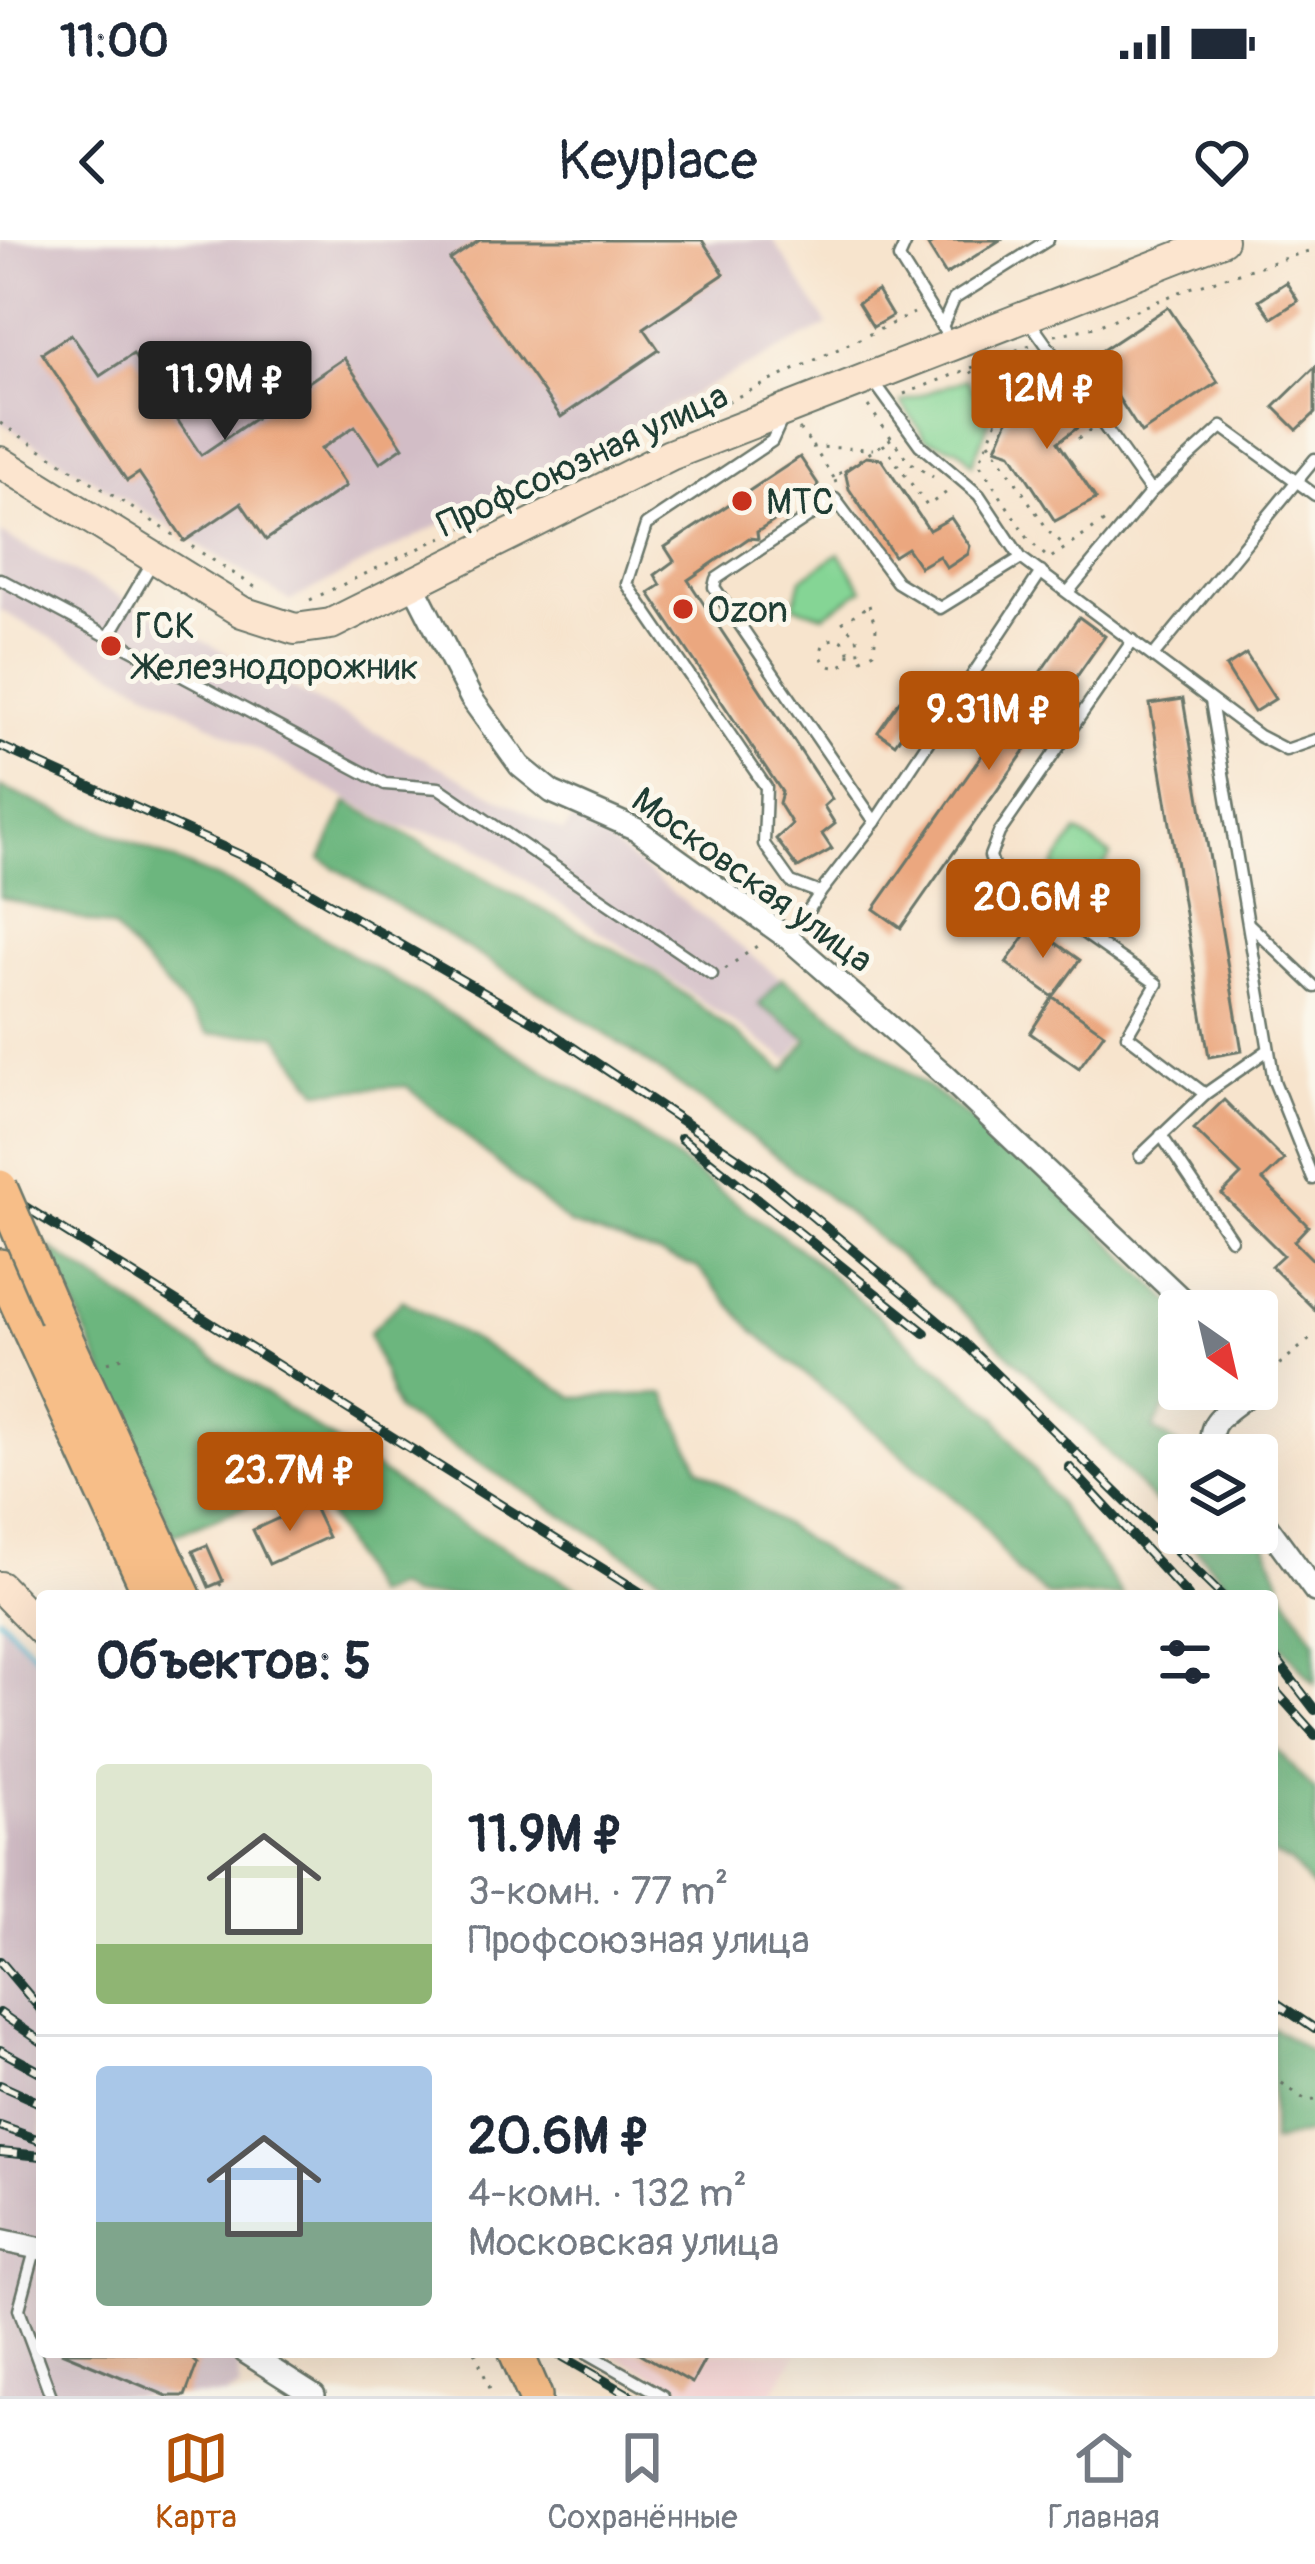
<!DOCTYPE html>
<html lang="ru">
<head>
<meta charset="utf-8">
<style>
	body { margin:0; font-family:Pangolin,sans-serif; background:#f2f2f3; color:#1f2937; height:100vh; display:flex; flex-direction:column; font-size:45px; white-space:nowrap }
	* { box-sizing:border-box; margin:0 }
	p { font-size:39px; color:#747a83 }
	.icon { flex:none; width:66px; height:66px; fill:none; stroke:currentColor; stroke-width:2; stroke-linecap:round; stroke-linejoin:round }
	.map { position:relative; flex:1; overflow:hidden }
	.details { position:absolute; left:36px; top:1350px; width:1242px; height:768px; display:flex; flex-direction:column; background:#fff; border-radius:12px; box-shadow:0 12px 48px #0002 }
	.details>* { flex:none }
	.needle { width:78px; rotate:146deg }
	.tools { position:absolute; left:1158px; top:1050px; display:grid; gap:24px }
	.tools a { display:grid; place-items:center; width:120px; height:120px; border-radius:12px; background:#fff; box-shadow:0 12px 48px #0002; font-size:60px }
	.price { position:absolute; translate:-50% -102px; padding:0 27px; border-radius:12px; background:#b45309; color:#fff; font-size:39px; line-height:78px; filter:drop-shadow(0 3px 6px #0008) }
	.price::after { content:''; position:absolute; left:50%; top:72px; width:36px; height:27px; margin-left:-18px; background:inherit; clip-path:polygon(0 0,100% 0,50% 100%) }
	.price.on { background:#222; color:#fff }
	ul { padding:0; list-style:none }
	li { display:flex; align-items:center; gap:36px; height:300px; padding:0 60px }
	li+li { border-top:3px solid #e0e1e3 }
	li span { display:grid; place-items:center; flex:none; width:336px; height:240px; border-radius:12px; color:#555 }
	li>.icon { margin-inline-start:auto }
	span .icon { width:144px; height:144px; fill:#fffc; stroke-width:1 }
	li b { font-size:51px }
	h2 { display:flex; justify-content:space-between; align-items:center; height:144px; padding:0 60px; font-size:51px }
	.status { display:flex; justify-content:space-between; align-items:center; height:84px; padding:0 60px; background:#fff; direction:ltr }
	.status svg { height:33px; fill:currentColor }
	header { display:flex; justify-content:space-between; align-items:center; height:156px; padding:0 60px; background:#fff; font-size:54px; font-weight:600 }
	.dock { display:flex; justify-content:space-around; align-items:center; height:168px; border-top:3px solid #e0e1e3; background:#fff; font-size:33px; color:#747a83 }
	.dock a { display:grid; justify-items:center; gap:6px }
	.dock .on { color:#b45309 }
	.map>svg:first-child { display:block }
	.built { fill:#f7cfd2 }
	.industrial { fill:#d2bdc6 }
	.green { fill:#85d595; stroke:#528964; stroke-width:3 }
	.forest { fill:#6cb67e; stroke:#467a59; stroke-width:3 }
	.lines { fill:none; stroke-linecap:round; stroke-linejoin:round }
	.stream { stroke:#53b4d1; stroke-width:6 }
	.building { fill:#eba77f }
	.lane-casing { stroke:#6b776a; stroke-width:15 }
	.street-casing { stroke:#6b776a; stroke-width:26 }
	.secondary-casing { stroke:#6b776a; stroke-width:34 }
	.primary-casing { stroke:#6b776a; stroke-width:38 }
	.path { stroke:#6b776a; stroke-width:3; stroke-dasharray:3 9; stroke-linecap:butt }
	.lane { stroke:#fff; stroke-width:10 }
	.street { stroke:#fff; stroke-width:21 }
	.secondary { stroke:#fce5cf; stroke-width:30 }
	.primary { stroke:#f7be88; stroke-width:33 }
	.rail-casing { stroke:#1f3d34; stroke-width:10 }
	.rail { stroke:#fbf7ec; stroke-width:6; stroke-dasharray:18; stroke-linecap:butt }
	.primary-bridge-casing { stroke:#6b776a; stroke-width:38; stroke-linecap:butt }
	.primary-bridge { stroke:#f7be88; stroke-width:33 }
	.poi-dot { fill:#c8321e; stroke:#fbf7ec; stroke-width:4.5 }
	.labels { text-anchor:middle; stroke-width:10; stroke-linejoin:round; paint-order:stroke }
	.street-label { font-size:36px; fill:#1f3d34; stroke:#fbf7ec }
	.poi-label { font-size:36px; fill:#1f3d34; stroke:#fbf7ec; text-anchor:start }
</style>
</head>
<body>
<div class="status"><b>11:00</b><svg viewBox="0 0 49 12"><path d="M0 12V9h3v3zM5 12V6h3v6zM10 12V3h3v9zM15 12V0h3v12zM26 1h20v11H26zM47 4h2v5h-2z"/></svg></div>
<header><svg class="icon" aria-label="back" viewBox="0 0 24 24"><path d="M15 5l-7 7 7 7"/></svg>Keyplace<svg class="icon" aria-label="heart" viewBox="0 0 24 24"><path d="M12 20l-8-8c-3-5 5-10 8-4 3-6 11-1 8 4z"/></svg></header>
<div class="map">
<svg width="1315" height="2156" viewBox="0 0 1315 2156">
	<rect width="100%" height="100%" fill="#fbf7ec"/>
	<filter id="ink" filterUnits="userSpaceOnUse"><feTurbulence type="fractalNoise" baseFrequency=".00833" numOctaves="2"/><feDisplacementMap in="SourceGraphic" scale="24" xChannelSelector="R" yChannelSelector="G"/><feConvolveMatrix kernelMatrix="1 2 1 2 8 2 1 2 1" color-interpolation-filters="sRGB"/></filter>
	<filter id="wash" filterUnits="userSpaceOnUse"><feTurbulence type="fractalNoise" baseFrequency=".004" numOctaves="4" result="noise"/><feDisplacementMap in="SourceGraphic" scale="48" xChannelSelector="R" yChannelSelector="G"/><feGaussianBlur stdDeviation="2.7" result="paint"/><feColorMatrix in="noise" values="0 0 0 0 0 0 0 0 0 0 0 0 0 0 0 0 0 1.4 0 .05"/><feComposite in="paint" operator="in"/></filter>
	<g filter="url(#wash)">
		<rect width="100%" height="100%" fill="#f7e4cd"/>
		<path class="built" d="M609 2112H797L771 2156H697Z"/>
		<g class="industrial">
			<path d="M0 0H773L828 85 290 361 0 182Z"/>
			<path d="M0 293 563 592 576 576 824 773 788 820 465 599 399 587 0 370Z"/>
			<path d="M0 1377 42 1420V2112H237L240 2149 225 2156H0Z"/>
		</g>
		<g class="green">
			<path d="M1020 114 1043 131 1013 150 1004 168 978 132Z"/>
			<path d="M966 139 991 177 972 224 959 209 926 199 901 162Z"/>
			<path d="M839 313 863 349 824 375 794 366 801 339Z"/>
			<path d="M1077 592 1111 615 1087 651 1053 627Z"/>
		</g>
		<g class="forest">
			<path d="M0 547 242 649 602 865 805 1013 996 1177 1123 1356H1048L1017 1332 978 1278 755 1092 697 1027 569 984 407 846 318 851 276 794H209L113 688 0 657Z"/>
			<path d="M347 562 652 730 785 831 808 799 759 765 782 738 1035 927 1180 1071 1179 1144 1153 1189 1193 1215H1179V1289C1025 1116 844 960 654 827 547 752 431 688 321 619Z"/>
			<path d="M50 1008 447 1277 592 1356H410L395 1347 373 1356 317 1255 296 1247 173 1295Z"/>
			<path d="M402 1060 574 1157 665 1154 699 1228 889 1356H691L397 1171 369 1093Z"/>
			<path d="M1257 1283 1286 1355 1315 1401V1444L1272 1394V1356H1238L1182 1293H1257Z"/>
			<path d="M1272 1505 1315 1551V1651L1290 1622 1272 1614Z"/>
			<path d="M1272 1787 1315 1815V1892L1272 1902Z"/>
		</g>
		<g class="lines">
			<path class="stream" d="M0 1378 42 1421"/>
		</g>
		<g id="blocks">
			<g class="building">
				<path d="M480 0H702L724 34 644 88 659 110 561 177 450 20Z"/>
				<path d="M937 0H1000L946 35 928 6Z"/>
				<path d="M1286 42 1298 61 1272 78 1259 60Z"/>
				<path d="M877 51 892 76 873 87 858 63Z"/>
				<path d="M1168 67 1218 142 1141 193 1092 117Z"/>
				<path d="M71 94 100 136 133 114 201 215 344 118 403 207 380 223 355 186 321 209 346 246 266 300 241 263 185 301 139 233 127 241 42 113Z"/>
				<path d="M1315 127V173L1297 190 1274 167Z"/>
				<path d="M1061 148 1085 182 1058 202 1096 259 1055 281 1011 213 996 208 1017 158 1035 165Z"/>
				<path d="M800 217 818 244 813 262 787 248 790 277 782 276 757 292 758 299 749 298 688 340 832 559 824 566 835 584 822 594 832 609 798 628 776 599 792 584 779 563 782 552 649 353 661 345 655 335 674 321 665 307Z"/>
				<path d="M866 217 881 219 929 290 951 278 970 306 968 314 947 328 939 316 920 327 907 308 894 316 849 249 845 231Z"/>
				<path d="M1079 377 1105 396 901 688 874 669Z"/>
				<path d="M1246 414 1275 459 1254 472 1226 427Z"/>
				<path d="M905 453 922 465 895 504 878 492Z"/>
				<path d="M1183 459 1242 811 1209 817 1150 464Z"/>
				<path d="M1032 686 1080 720 1053 757 1006 723Z"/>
				<path d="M1053 757 1104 793 1079 828 1030 793Z"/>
				<path d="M1224 860 1284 920 1263 940 1308 986 1294 1001 1315 1022V1070L1271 1026 1283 1015 1222 954 1241 935 1194 889Z"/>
				<path d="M312 1263 328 1297 269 1324 253 1290Z"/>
				<path d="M207 1305 223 1341 209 1347 193 1311Z"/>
				<path d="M61 2112H184L197 2124 185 2156H167Z"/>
				<path d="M638 2112H709L692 2143Z"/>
			</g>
		</g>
	</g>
	<g filter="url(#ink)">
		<use href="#blocks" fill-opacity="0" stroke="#6b776a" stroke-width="3"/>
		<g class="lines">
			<defs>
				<g id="lane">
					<path d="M907 0 899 18 944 90"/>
					<path d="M1028 79 1151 252"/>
					<path d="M942 87 954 59 1048 0"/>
					<path d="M872 139 920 205 979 255 1021 318 1259 496 1286 510 1315 500"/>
					<path d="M783 177 772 201 646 285 627 344 766 547 764 604 791 642 820 653 875 582 714 347 716 339 835 259 897 342 940 368 1021 318"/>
					<path d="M0 339 385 544 439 548 712 734"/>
					<path d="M1069 351 1151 252 1222 187 1315 255"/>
					<path d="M109 396 153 321"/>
					<path d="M1133 400 999 593 990 616 995 631 1157 744 1127 795 1205 854 1140 916"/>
					<path d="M1154 415 1315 219"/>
					<path d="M1211 461 1274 841 1313 939"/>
					<path d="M875 582 1041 332"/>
					<path d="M1250 685 1315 747"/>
					<path d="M789 699 820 653"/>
					<path d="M1205 854 1268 810"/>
					<path d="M1161 895 1231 999"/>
					<path d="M36 2007 19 2069 51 2156"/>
					<path d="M586 2112 663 2156"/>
				</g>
				<g id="street">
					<path d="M412 342 471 458 520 526 552 552 636 589 789 699 945 835 1194 1071"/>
					<path d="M1217 1215C1197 1180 1234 1170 1255 1149"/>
					<path d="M1257 1272 1315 1351"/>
					<path d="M0 2000 42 2009"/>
					<path d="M245 2112 314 2156"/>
				</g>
				<g id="secondary">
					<path d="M0 222 242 372 295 389 331 384 670 215 1222 0"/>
					<path d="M0 1347 42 1390"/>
				</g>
				<g id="primary">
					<path d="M0 1026 151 1356"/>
					<path d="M56 1077 184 1356"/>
					<path d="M516 2112 535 2156"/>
				</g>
			</defs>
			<use href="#lane" class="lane-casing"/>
			<use href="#street" class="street-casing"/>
			<use href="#secondary" class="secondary-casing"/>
			<use href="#primary" class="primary-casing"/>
			<g class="path">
				<path d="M1055 95 1095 87 1187 49 1315 9"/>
				<path d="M971 131 1000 173 979 223 1029 300 1049 319 1108 279"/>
				<path d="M904 154 1030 105"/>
				<path d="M868 166 909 222 933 237"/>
				<path d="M695 177 914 73"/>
				<path d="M0 183 261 351"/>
				<path d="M799 189 812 205"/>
				<path d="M1078 199 1090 190"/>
				<path d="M989 202 1050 293 1067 307"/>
				<path d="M883 204 927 266 950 250"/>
				<path d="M834 238 813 207 873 209"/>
				<path d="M836 243 834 237 892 198"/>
				<path d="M310 360 519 261"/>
				<path d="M869 365 876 388 874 412 860 420 857 397 842 383Z"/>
				<circle cx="835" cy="413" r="14"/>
				<path d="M725 729 761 703"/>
				<path d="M108 1122 125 1116"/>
				<path d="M1270 1132 1315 1095"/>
				<path d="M213 1356 222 1342"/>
				<path d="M1272 1836 1307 1861 1315 1860"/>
				<path d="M475 2112 493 2156"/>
			</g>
			<use href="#lane" class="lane"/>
			<use href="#street" class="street"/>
			<use href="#secondary" class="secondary"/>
			<use href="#primary" class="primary"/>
			<defs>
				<g id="rail">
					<path d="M0 506 267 627 541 786 763 935 963 1102 1222 1356"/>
					<path d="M681 898 925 1093"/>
					<path d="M0 951 646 1356"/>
					<path d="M1069 1227 1188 1356"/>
					<path d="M1272 1414 1315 1470"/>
					<path d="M1272 1447 1315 1495"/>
					<path d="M0 1721 42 1771"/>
					<path d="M1272 1760 1315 1789"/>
					<path d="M0 1773 42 1802"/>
					<path d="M0 1810 42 1833"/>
					<path d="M0 1845 42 1864"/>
					<path d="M0 1886 42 1901"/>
					<path d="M0 1912 42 1916"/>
					<path d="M555 2112 631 2156"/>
				</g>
			</defs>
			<use href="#rail" class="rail-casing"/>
			<use href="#rail" class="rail"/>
			<defs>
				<path id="primary-bridge" d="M0 947 56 1077"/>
			</defs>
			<use href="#primary-bridge" class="primary-bridge-casing"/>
			<use href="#primary-bridge" class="primary-bridge"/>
		</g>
	</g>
	<g class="poi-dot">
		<circle cx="742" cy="261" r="12"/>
		<circle cx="683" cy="369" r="12"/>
		<circle cx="111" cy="406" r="12"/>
	</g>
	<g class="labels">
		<g class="street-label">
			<text transform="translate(582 219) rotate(-25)" y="13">Профсоюзная улица</text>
			<text transform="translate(753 639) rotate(36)" y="13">Московская улица</text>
		</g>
		<g class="poi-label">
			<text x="766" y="274">МТС</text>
			<text x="707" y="382">Ozon</text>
			<text x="135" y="398">ГСК<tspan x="135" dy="41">Железнодорожник</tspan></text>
		</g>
	</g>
</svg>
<div class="tools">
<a><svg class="needle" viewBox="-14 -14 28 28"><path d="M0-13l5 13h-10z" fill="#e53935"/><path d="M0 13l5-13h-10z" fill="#747a83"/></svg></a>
<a><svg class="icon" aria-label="layers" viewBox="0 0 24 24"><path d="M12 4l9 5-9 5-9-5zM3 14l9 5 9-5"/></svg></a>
</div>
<b class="price on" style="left:225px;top:203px">11.9M ₽</b>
<b class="price" style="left:1047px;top:212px">12M ₽</b>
<b class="price" style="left:989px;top:533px">9.31M ₽</b>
<b class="price" style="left:1043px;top:721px">20.6M ₽</b>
<b class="price" style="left:290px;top:1294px">23.7M ₽</b>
<section class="details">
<h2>Объектов: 5<svg class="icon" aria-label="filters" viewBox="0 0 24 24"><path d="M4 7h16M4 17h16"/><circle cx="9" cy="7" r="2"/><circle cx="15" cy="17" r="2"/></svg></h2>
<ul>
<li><span style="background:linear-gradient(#dfe7d0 75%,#8fb573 0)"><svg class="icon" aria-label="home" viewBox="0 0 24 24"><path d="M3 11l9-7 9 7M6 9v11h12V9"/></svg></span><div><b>11.9M ₽</b><p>3-комн. · 77 m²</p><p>Профсоюзная улица</p></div></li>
<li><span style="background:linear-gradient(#a9c7e8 65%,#7fa58c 0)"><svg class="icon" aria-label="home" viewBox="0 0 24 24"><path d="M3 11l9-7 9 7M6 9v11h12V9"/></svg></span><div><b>20.6M ₽</b><p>4-комн. · 132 m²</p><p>Московская улица</p></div></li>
</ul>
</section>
</div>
<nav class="dock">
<a class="on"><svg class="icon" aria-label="map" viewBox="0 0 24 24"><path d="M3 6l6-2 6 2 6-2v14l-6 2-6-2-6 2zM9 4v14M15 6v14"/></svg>Карта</a>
<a><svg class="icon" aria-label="saved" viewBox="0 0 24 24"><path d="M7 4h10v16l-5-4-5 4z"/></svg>Сохранённые</a>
<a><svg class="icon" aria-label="home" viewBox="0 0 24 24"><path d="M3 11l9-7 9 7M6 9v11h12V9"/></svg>Главная</a>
</nav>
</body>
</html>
